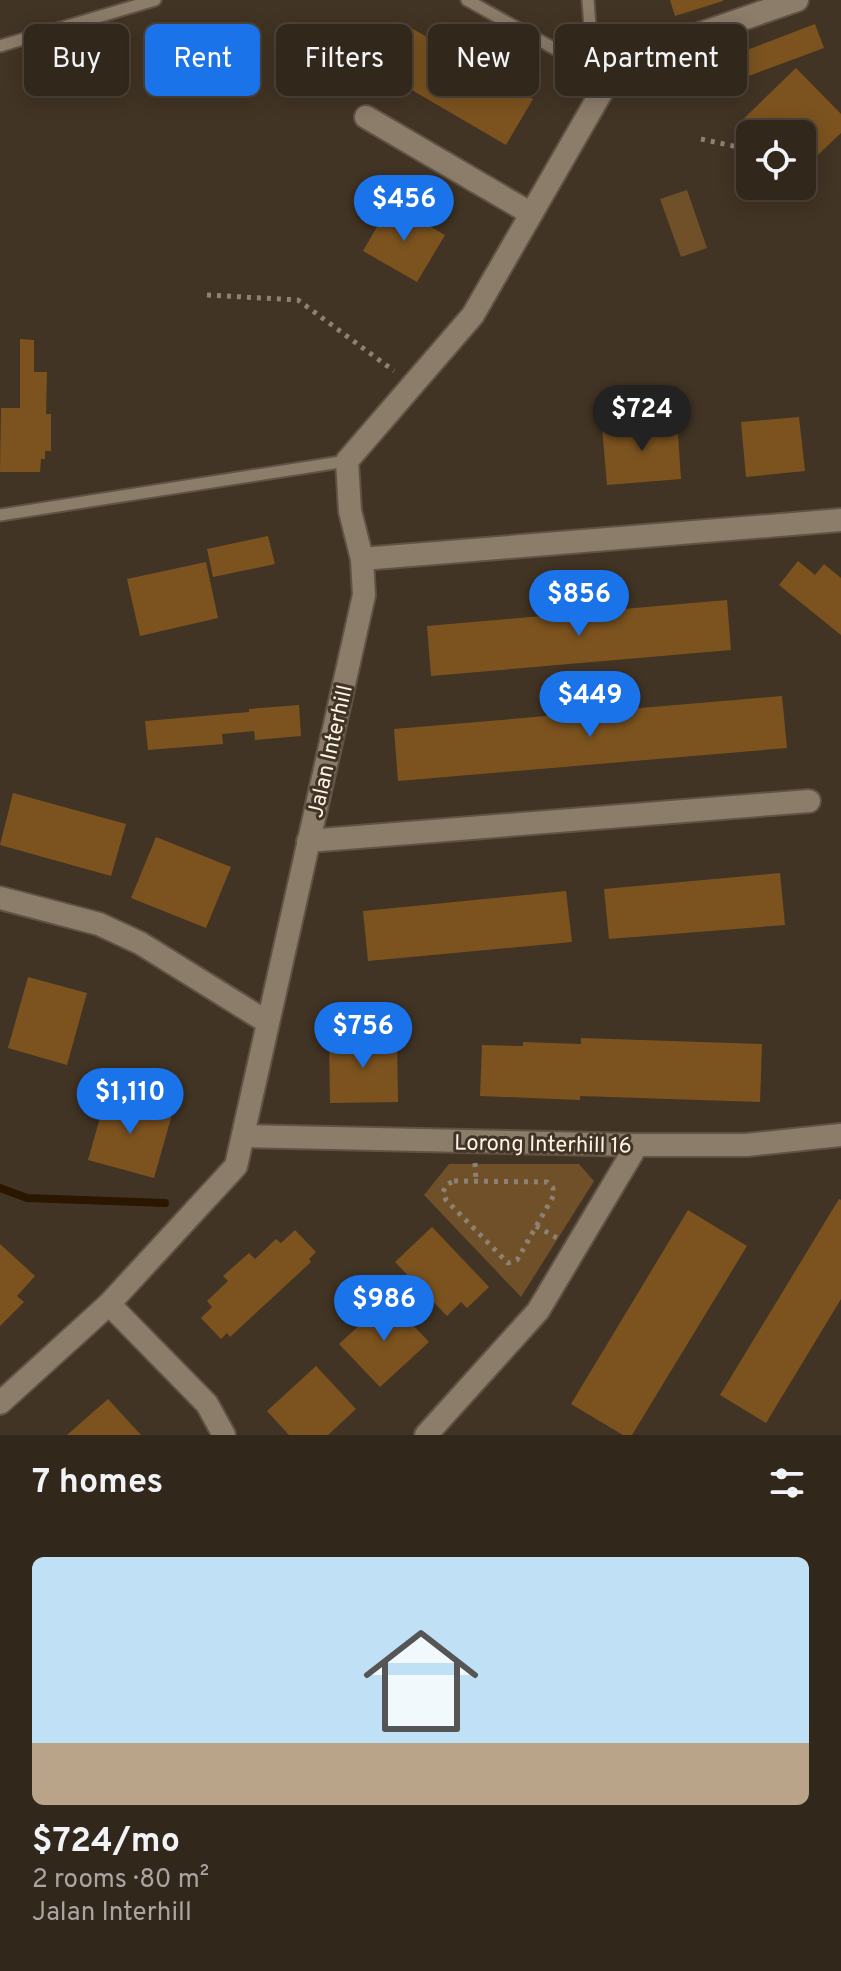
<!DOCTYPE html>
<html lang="en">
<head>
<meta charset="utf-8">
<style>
	body { margin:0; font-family:Overpass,sans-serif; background:#3d3328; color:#f1f3f6; height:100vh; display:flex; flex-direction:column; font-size:30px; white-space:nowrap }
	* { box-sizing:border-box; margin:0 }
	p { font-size:26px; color:#a8a5a3 }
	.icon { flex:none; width:44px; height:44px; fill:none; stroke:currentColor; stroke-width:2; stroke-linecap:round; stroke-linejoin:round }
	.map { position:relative; height:1435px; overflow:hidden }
	.details { display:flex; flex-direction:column; background:#32271b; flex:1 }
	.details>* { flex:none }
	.top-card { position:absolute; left:24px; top:24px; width:794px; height:72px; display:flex; gap:16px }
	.buttons { position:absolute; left:736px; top:120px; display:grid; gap:16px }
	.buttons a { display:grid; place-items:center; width:80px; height:80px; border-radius:12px; background:#32271b; box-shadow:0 4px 20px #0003,0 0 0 2px #4d443a; font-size:40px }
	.price { position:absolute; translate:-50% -68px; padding:0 18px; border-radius:28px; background:#1a73e8; color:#fff; font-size:26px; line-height:52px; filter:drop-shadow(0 2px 4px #0008) }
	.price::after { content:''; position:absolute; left:50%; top:48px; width:24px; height:18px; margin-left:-12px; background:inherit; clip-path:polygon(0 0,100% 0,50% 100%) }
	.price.current { background:#222; color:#fff }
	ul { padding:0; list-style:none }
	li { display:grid; align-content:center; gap:16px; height:424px; padding:0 32px }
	li span { display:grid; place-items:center; height:248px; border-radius:12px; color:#555 }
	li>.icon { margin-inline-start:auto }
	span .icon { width:144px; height:144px; fill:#fffc; stroke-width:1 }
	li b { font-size:34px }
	h2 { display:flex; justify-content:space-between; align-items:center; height:96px; padding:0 32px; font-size:34px }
	.tag { padding:0 28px; border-radius:12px; background:#32271b; box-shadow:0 4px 20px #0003,0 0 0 2px #4d443a; font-size:28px; line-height:72px }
	.tag.current { background:#1a73e8; color:#fff }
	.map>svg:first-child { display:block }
	.green { fill:#705029 }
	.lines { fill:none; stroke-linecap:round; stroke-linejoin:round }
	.stream { stroke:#2b1600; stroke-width:8 }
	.building { fill:#7c531f }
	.lane-casing { stroke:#605345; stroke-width:15 }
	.street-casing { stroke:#605345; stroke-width:26 }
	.path { stroke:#8d8173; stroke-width:5; stroke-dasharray:4 6; stroke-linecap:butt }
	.lane { stroke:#8c7c6a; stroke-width:11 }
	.street { stroke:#8c7c6a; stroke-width:22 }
	.labels { text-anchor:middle; stroke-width:6; stroke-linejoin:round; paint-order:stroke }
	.street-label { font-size:22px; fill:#fcf3e9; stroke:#423424 }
</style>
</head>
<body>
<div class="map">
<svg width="841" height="1435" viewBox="0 0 841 1435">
	<rect width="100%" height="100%" fill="#423424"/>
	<g class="green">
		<path d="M687 190 707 248 681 257 660 199Z"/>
		<path d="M449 1164H579L594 1181 521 1297 424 1195Z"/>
	</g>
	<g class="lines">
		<path class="stream" d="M0 1188 27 1198 165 1203"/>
	</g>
	<g class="building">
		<path d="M670 0H723V1L675 16Z"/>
		<path d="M815 24 824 48 727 84 718 61Z"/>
		<path d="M408 26 533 99 506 145 381 72Z"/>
		<path d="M796 68 841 114V133L802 170V134H750V140L736 126Z"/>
		<path d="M390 204 445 235 417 282 363 251Z"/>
		<path d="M20 339 34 340V372H47L46 414H51V451H45V459H41L40 472H0L1 408H20Z"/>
		<path d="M799 417 805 471 746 477 741 422Z"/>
		<path d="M677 420 681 479 607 485 602 427Z"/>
		<path d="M268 536 275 564 213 577 207 549Z"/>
		<path d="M798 561 815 575 824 564 841 578V635L779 585Z"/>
		<path d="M206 562 218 618 140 636 127 579Z"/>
		<path d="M727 600 731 650 431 676 427 626Z"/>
		<path d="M782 696 787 748 398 781 394 729Z"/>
		<path d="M299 705 301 736 255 740 254 731 222 734 223 744 148 750 145 721 249 712V709Z"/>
		<path d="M13 793 126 824 111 876 0 845Z"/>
		<path d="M156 837 231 867 206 928 131 898Z"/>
		<path d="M780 873 785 925 609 939 604 889Z"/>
		<path d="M566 891 572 942 368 961 363 911Z"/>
		<path d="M28 977 87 993 67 1065 8 1048Z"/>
		<path d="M329 1037H397L398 1102 330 1103Z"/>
		<path d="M581 1038 762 1044 760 1102 580 1096V1100L480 1096 482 1045 523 1046V1042L581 1044Z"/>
		<path d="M107 1093 173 1111 154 1178 88 1160Z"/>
		<path d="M839 1199 841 1200V1299L766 1423 720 1395Z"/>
		<path d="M688 1210 747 1246 632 1435H623L571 1404Z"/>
		<path d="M432 1227 489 1287 467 1308 461 1302 447 1316 395 1262Z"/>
		<path d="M295 1230 316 1252 309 1259 311 1262 230 1337 227 1333 221 1339 201 1318 212 1307 207 1301 228 1281 223 1276 249 1253 255 1259 276 1239 281 1243Z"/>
		<path d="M0 1244 35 1276 17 1296 24 1302 0 1326Z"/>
		<path d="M388 1299 429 1342 380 1387 339 1344Z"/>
		<path d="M316 1366 356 1409 328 1435H289L267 1411Z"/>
		<path d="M108 1399 141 1435H67Z"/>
	</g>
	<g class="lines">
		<defs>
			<g id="lane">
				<path d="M467 0 609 79"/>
				<path d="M588 0 593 69"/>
				<path d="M0 46 155 0"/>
				<path d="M0 515 347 461"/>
			</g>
			<g id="street">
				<path d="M366 117 530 213"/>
				<path d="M362 559 841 520"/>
				<path d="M308 841 809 801"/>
				<path d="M0 898 99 924 140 943 267 1022"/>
				<path d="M245 1136 637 1145H746L841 1135"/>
				<path d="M109 1304 207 1404 224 1435"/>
				<path d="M0 1403 109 1304 236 1166 364 595 362 559 350 511 347 461 473 315 609 79 665 46 797 0"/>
				<path d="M426 1435 538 1311 637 1145"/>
			</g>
		</defs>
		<use href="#lane" class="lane-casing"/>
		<use href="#street" class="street-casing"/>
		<g class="path">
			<path d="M701 139 742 148 750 147"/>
			<path d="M207 295 298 300 394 371"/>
			<path d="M475 1163 476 1182"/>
			<path d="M454 1181 547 1182 553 1188 554 1195 517 1260 508 1263 446 1200 443 1192 446 1185Z"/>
			<path d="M536 1226 557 1238"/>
		</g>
		<use href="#lane" class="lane"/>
		<use href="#street" class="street"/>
	</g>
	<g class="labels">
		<g class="street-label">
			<text transform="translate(329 751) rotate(-77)" y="8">Jalan Interhill</text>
			<text transform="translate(543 1143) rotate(1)" y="8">Lorong Interhill 16</text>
		</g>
	</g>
</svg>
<div class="buttons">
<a><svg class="icon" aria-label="locate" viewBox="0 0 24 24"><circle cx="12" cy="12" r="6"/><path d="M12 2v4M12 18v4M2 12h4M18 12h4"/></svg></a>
</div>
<b class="price" style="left:404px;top:243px">$456</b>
<b class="price current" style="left:642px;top:453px">$724</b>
<b class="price" style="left:579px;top:638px">$856</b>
<b class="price" style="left:590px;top:739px">$449</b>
<b class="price" style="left:363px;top:1070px">$756</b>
<b class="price" style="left:130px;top:1136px">$1,110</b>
<b class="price" style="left:384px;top:1343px">$986</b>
<div class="top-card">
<a class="tag">Buy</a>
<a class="tag current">Rent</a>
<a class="tag">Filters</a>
<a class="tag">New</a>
<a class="tag">Apartment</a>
</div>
</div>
<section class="details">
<h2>7 homes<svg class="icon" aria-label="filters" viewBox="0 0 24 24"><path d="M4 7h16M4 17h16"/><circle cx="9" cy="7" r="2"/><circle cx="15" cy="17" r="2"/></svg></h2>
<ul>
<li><span style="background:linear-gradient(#bfe0f5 75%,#b9a48a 0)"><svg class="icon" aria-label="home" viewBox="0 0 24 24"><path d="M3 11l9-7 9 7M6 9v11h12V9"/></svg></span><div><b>$724/mo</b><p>2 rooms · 80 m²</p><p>Jalan Interhill</p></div></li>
</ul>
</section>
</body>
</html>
